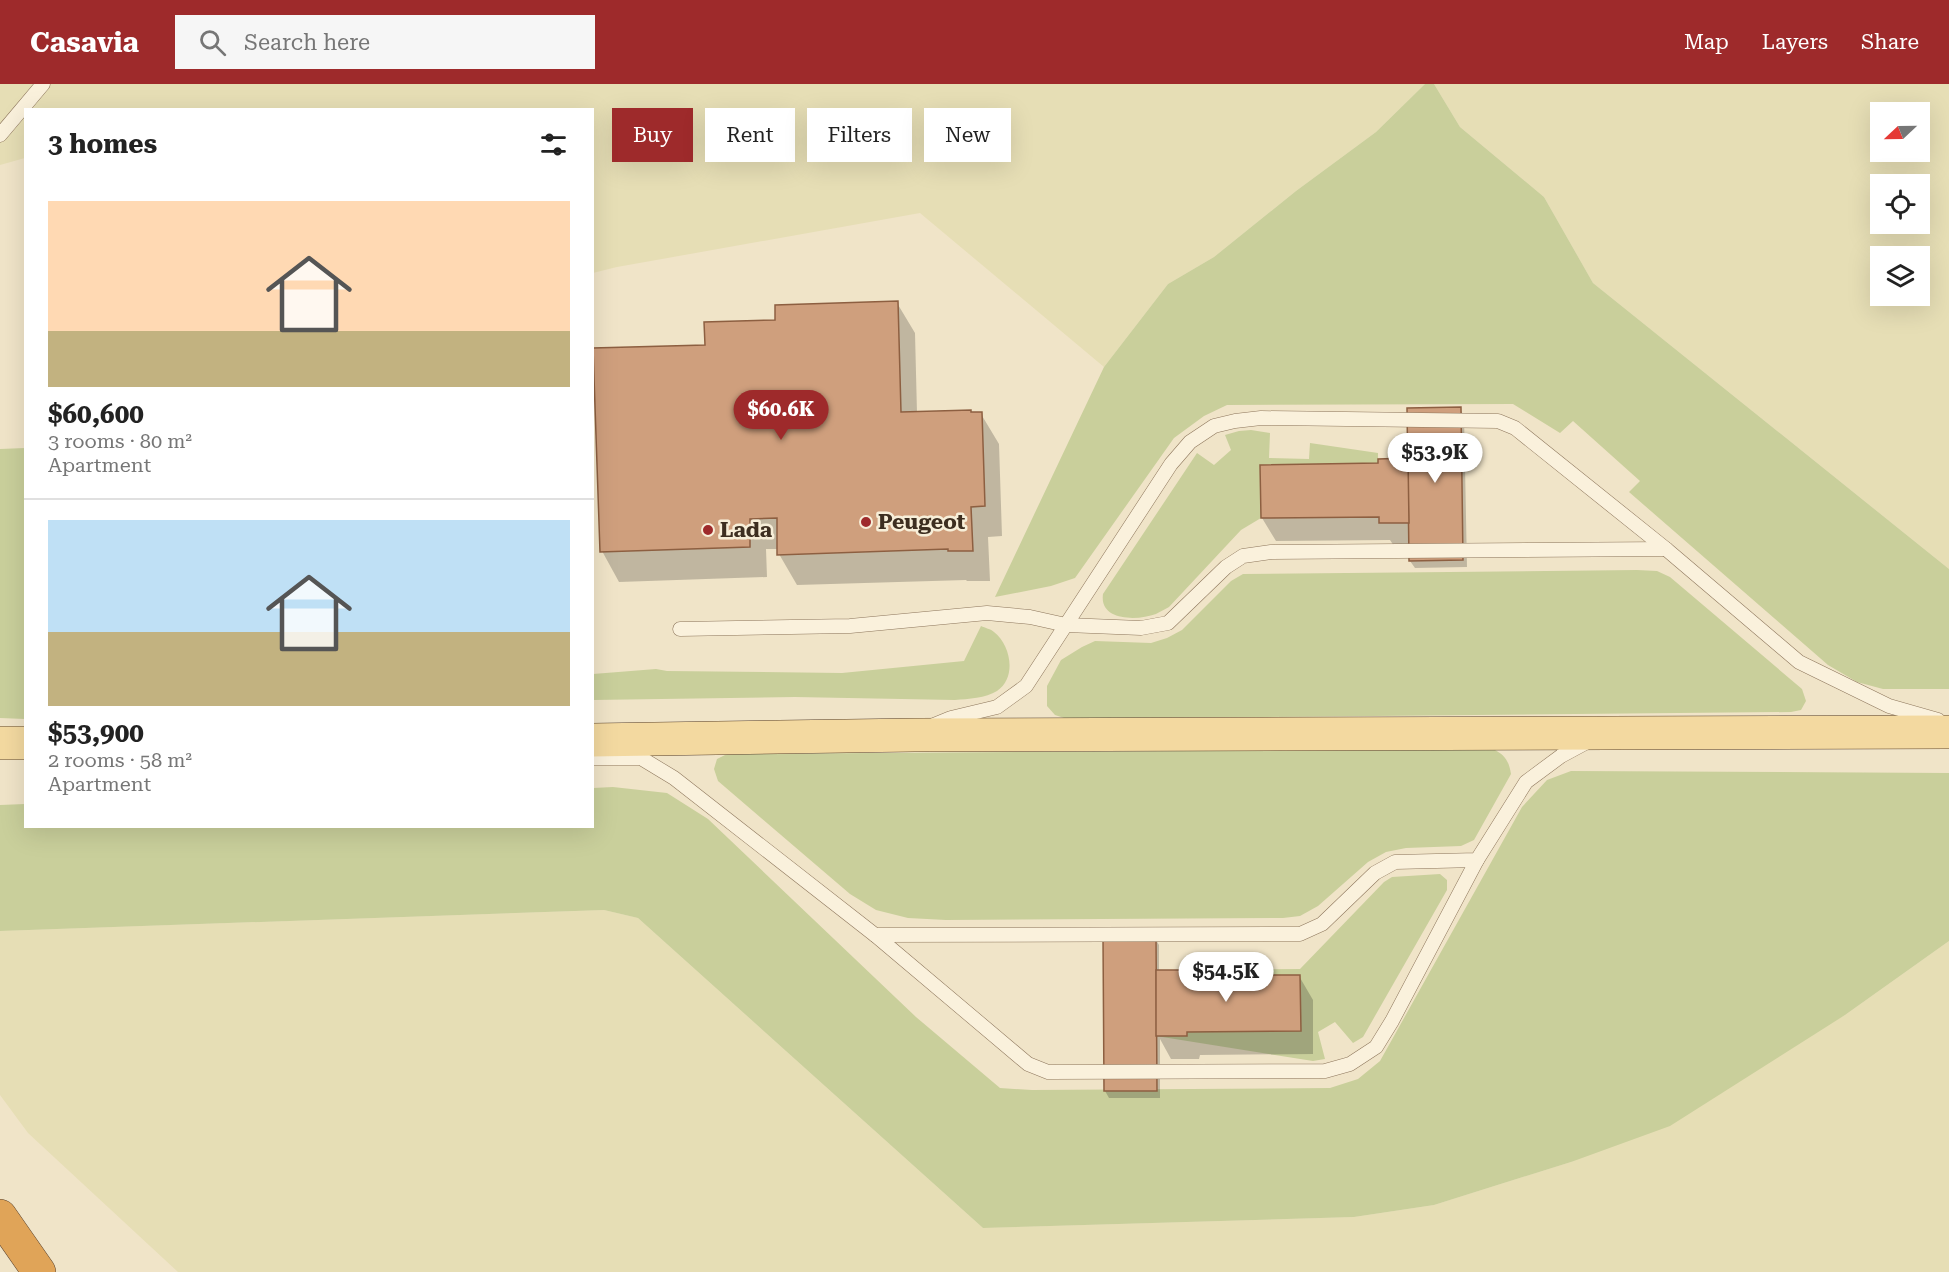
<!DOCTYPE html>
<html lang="en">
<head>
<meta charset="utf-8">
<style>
	body { margin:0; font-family:"Roboto Serif",serif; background:#f6f6f6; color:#222; height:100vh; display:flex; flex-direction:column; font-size:22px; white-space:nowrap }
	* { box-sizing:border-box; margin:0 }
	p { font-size:20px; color:#767676 }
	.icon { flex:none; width:33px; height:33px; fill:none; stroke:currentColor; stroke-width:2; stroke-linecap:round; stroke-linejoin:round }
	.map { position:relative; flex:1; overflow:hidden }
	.panel { position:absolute; left:24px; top:24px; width:570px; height:720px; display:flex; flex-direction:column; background:#fff; border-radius:0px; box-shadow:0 6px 24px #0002 }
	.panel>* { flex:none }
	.top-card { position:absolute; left:612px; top:24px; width:570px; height:54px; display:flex; gap:12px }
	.needle { width:39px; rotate:248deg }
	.tools { position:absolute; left:1870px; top:18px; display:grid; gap:12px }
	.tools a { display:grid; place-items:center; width:60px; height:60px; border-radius:0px; background:#fff; box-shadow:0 6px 24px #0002; font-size:30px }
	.price { position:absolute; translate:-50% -51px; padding:0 14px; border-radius:21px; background:#fff; color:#222; font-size:20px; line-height:39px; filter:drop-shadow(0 2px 3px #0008) }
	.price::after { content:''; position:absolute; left:50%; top:36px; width:18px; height:14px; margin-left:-9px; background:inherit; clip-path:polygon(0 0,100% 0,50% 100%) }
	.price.on { background:#9e2a2b; color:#fff }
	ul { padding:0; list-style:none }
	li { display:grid; align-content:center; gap:12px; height:318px; padding:0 24px }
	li+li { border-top:2px solid #e0e0e0 }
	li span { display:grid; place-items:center; height:186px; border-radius:0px; color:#555 }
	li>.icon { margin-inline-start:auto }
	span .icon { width:108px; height:108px; fill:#fffc; stroke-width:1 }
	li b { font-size:26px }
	h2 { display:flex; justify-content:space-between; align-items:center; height:72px; padding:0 24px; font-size:26px }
	.tag { padding:0 21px; border-radius:0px; background:#fff; box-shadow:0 6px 24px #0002; font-size:21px; line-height:54px }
	.tag.on { background:#9e2a2b; color:#fff }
	header { display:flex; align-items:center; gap:36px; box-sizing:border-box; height:84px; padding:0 30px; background:#9e2a2b; color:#fff }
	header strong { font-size:28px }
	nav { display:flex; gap:33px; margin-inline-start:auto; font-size:21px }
	.search { width:420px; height:54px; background:#f6f6f6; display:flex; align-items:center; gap:15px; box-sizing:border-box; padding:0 21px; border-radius:0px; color:#767676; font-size:22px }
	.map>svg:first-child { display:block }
	.farmland { fill:#e6deb5; fill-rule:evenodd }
	.green { fill:#c9cf9b }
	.shadow { fill:#0003 }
	.building { fill:#cf9f7d; stroke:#8d5f41; stroke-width:1.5 }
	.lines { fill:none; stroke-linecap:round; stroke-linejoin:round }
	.lane-casing { stroke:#8d765c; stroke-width:15 }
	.primary-casing { stroke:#5b4430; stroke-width:34 }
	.highway-casing { stroke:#5b4430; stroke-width:34 }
	.lane { stroke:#faf1dc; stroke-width:14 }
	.primary { stroke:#f3d9a0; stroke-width:33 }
	.highway { stroke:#e0a458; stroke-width:33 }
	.poi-dot { fill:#9e2a2b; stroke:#f7eed8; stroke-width:2 }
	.labels { text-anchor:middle; stroke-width:5; stroke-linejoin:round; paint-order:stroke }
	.poi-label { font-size:21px; font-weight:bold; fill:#3d2e20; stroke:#f7eed8; text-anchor:start }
</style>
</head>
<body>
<header>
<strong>Casavia</strong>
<div class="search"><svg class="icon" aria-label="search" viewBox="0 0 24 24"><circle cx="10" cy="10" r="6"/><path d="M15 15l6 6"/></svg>Search here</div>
<nav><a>Map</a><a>Layers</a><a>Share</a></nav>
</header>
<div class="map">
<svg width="1949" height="1188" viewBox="0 0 1949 1188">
	<rect width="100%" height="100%" fill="#f0e4c8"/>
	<g class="farmland">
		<path d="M0 0H1425L1376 48 1296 107 1214 173 1168 200 1104 283 920 129 617 183 593 189 592 26H26L25 74 0 81Z"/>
		<path d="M1434 0H1949V485L1593 199 1544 113 1460 43ZM1881 28H1920V68H1881ZM1881 100H1920V140H1881ZM1881 172H1920V212H1881Z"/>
		<path d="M604 826 638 834 983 1144 1354 1133 1434 1121 1571 1078 1845 931 1949 857V1188H178L28 1049 0 1011V847Z"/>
	</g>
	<g class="green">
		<path d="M1425 0H1434L1460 43 1544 113 1593 199 1949 485V605H1883L1857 598 1828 581 1629 408 1640 397 1573 337 1560 349 1513 320 1227 321 1204 332 1174 354 1075 494 1051 502 995 513 1104 283 1168 200 1214 173 1296 107 1376 48Z"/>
		<path d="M1251 346 1270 349 1269 374 1309 375 1310 359 1378 369V379L1260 381 1261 434 1241 446 1169 523C1165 525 1160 528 1156 530 1137 537 1099 537 1103 510L1197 369 1214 381 1231 366 1225 351 1239 347Z"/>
		<path d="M25 364V635L0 634V365Z"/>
		<path d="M1637 486 1657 487 1670 493 1802 605 1806 617 1801 626 1791 628 1067 635 1055 631 1047 622V602L1061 576 1082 563 1095 557 1151 559 1167 554 1182 546 1231 497 1243 490Z"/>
		<path d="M981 542C985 544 991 545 994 548 1011 561 1017 594 997 607 986 614 968 615 955 616L795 613 593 616V590L656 585 667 587 842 589 964 577Z"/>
		<path d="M1493 665C1505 671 1509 677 1511 690L1474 756 1461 762 1406 764 1386 768 1368 778 1318 822 1300 832 1283 834 946 836 908 834 876 826 850 810 718 697 714 685 717 675 727 670Z"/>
		<path d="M1571 687 1949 689V857L1845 931 1670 1042 1571 1078 1434 1121 1354 1133 983 1144 638 834 604 826 0 847V721L25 720 26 742H592L593 704 613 703 667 709 708 735 916 933 1000 1004 1032 1006 1330 1004 1358 995 1380 977 1522 723 1547 696Z"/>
		<path d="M1440 790 1447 796V806L1363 953 1353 959 1335 938 1318 948 1325 975 1313 977 1156 952 1187 948 1300 947V891H1187V886L1300 885 1384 798 1392 793Z"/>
	</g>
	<g class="shadow">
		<path d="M897 219 915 249 917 329 981 330 999 360 1002 452 988 453 990 497H967L966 496 797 501 779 470V465H766L767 493 619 498 602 467 706 262 776 238Z"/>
		<path d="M1460 325 1464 332 1467 483 1415 484 1410 477V462H1394L1390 456 1276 457 1262 434 1379 381 1409 376Z"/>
		<path d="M1155 854 1159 861V888H1186L1189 893 1299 892 1313 916V970L1200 971 1199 975H1171L1160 955V1014H1109L1105 1007Z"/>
	</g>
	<g class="building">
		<path d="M898 217 901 328 971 326V328H982L985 422 971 423 973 467H948V465L777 471V434L750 435V463L600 468 593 264 705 261 704 238 775 236V221Z"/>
		<path d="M1461 323 1463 476 1409 477 1407 324Z"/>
		<path d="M1408 374 1409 439H1379V433L1261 434 1260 381 1378 379V375Z"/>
		<path d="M1103 853H1156L1157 1007H1104Z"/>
		<path d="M1156 886H1187V891H1300L1301 947 1187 948V952H1156Z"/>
	</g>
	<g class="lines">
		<defs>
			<g id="lane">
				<path d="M0 51 43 0"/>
				<path d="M680 545 850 542 987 529 1030 533 1066 541 1141 544 1168 539 1226 483 1243 472 1271 468 1666 465"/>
				<path d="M934 641 951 634 997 623 1026 602 1171 380 1190 358 1214 342 1235 337 1261 334 1498 337 1515 344 1666 465 1799 578 1889 622 1938 636"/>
				<path d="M592 674H641L674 694 875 851 1300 850 1322 840 1375 789 1395 778 1477 776 1526 698 1561 672 1587 658"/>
				<path d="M875 851 1028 980 1048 988 1325 987 1350 980 1376 963 1392 937 1477 776"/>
			</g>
			<g id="primary">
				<path d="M592 656 914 651 1949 648"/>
				<path d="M0 659H26"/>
			</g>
			<path id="highway" d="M0 1132 39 1188"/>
		</defs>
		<use href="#lane" class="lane-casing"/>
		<use href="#primary" class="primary-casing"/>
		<use href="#highway" class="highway-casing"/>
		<use href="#lane" class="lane"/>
		<use href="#primary" class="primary"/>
		<use href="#highway" class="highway"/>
	</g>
	<g class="poi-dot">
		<circle cx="866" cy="438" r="6"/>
		<circle cx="708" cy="446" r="6"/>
	</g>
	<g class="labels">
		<g class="poi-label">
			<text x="878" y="445">Peugeot</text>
			<text x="720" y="453">Lada</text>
		</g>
	</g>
</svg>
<div class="tools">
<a><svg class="needle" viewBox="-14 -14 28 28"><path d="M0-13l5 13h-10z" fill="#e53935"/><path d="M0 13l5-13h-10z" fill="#767676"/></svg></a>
<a><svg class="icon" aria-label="locate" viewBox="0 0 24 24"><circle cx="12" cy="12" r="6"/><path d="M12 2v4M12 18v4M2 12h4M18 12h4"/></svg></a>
<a><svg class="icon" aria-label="layers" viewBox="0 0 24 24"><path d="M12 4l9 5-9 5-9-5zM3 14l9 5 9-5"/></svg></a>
</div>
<b class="price on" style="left:781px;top:357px">$60.6K</b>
<b class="price" style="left:1435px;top:400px">$53.9K</b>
<b class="price" style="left:1226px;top:919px">$54.5K</b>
<div class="top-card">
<a class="tag on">Buy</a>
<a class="tag">Rent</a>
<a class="tag">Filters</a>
<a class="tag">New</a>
</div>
<section class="panel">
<h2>3 homes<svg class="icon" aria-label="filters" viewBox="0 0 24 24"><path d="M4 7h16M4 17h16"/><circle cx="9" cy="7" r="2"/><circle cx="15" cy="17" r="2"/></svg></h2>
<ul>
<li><span style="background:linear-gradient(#ffd9b3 70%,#c2b280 0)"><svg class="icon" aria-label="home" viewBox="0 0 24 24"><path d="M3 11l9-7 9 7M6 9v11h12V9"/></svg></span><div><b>$60,600</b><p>3 rooms · 80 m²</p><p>Apartment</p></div></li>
<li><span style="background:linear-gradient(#bfe0f5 60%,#c2b280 0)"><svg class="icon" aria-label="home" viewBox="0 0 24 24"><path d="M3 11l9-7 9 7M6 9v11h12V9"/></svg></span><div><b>$53,900</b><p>2 rooms · 58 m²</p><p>Apartment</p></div></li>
</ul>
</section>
</div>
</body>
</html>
